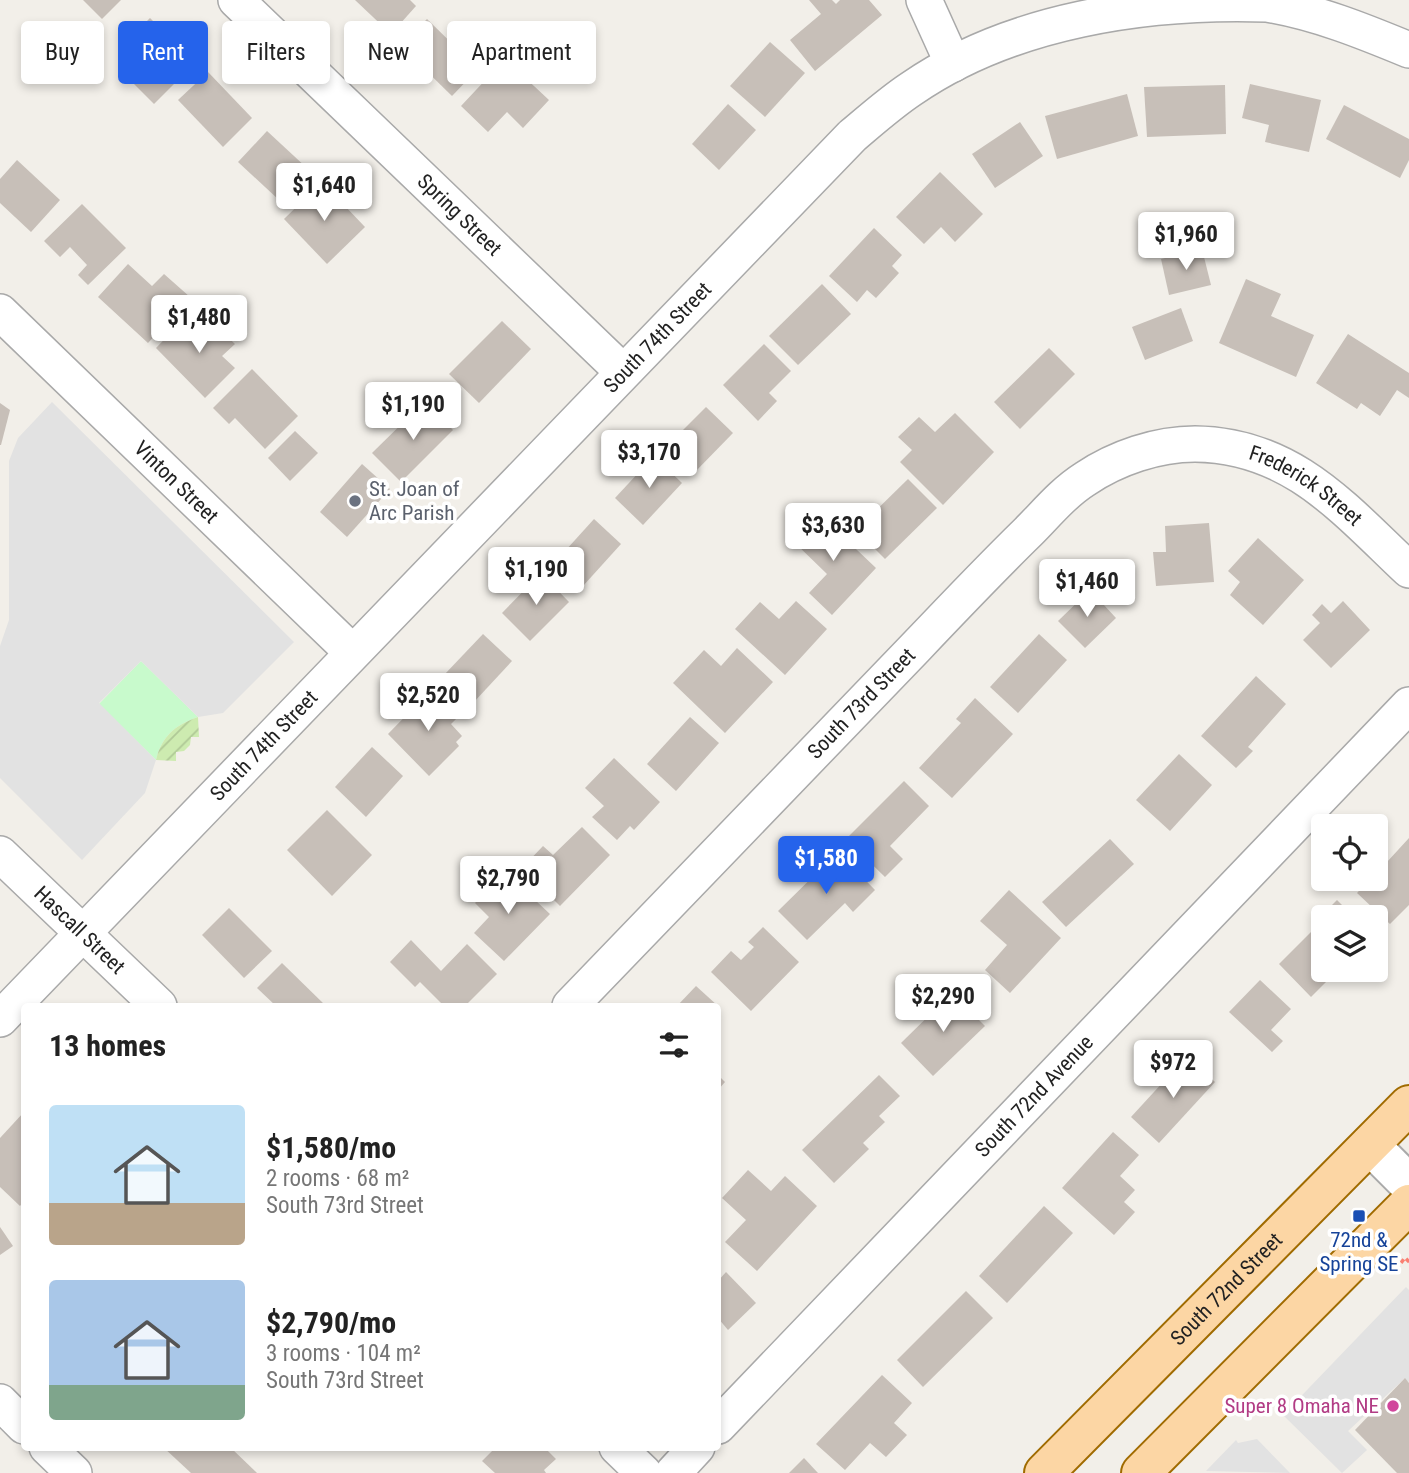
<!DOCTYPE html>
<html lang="en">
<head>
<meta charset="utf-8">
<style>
	body { margin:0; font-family:"Roboto Condensed",sans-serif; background:#f2f2f2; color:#222; height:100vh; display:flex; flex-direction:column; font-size:26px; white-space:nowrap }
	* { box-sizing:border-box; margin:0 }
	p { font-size:23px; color:#767676 }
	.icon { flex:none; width:38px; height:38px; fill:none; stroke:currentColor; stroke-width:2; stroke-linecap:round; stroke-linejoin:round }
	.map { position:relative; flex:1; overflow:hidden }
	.sheet { position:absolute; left:21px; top:1003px; width:700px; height:448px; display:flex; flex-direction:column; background:#fff; border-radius:7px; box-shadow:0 4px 10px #0003 }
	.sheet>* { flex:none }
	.guide { position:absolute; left:21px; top:21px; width:700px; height:63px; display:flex; gap:14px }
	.controls { position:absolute; left:1311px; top:814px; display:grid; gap:14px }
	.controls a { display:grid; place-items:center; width:77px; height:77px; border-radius:7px; background:#fff; box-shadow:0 4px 10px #0003; font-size:35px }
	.price { position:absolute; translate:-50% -60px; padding:0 16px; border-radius:7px; background:#fff; color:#222; font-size:23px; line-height:46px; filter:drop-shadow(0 2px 4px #0008) }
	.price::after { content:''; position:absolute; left:50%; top:42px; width:21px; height:16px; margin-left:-10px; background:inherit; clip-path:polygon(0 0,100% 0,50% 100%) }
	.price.selected { background:#2563eb; color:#fff }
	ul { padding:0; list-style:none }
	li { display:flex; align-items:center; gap:21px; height:175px; padding:0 28px }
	li span { display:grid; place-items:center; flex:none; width:196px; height:140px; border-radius:7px; color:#555 }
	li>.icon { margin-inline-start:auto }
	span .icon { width:84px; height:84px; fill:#fffc; stroke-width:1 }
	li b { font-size:30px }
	h2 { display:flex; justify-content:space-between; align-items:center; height:84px; padding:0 28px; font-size:30px }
	.chip { padding:0 24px; border-radius:7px; background:#fff; box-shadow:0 4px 10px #0003; font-size:24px; line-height:63px }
	.chip.selected { background:#2563eb; color:#fff }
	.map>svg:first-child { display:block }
	.park { fill:#c8facc }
	.garden { fill:url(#garden-furrows) }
	.parking { fill:#e2e2e2 }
	.building { fill:#c7bfb8 }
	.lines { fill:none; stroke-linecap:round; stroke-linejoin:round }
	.minor-casing { stroke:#a9a9a9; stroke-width:38 }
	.tertiary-casing { stroke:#a9a9a9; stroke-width:42 }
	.primary-casing { stroke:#a06b00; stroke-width:42 }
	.path { stroke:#fa8072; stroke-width:4.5; stroke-dasharray:3.5 3.5; stroke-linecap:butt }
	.minor { stroke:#fff; stroke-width:35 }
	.tertiary { stroke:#fff; stroke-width:38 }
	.primary { stroke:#fcd6a4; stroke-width:38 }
	.worship-dot { fill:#6b7280; stroke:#fff; stroke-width:2.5 }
	.transit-dot { fill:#1a4fb4; stroke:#fff; stroke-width:2.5 }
	.hotel-dot { fill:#d1479c; stroke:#fff; stroke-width:2.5 }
	.labels { text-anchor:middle; stroke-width:7; stroke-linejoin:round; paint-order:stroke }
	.street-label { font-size:21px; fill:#222; stroke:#fff }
	.worship-label { font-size:21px; fill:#5b616d; stroke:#fff; text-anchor:start }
	.transit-label { font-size:21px; fill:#164399; stroke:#fff }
	.hotel-label { font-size:21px; fill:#b23c85; stroke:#fff; text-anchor:end }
</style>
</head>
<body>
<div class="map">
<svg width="1409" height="1473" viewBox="0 0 1409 1473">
	<defs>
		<pattern id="garden-furrows" width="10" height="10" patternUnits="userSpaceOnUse" patternTransform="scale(1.75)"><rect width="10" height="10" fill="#cdebb0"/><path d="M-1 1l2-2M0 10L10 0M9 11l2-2" fill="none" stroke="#b0c997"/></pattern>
	</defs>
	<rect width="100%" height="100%" fill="#f2efe9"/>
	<path class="park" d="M141 661 198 717C175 725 162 736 156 760L99 704Z"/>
	<path class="garden" d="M198 717 199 737H191L190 745 184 751 176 752V761L156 760C162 736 175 725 198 717Z"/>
	<g class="parking">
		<path d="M52 402 294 642 223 713 198 717 141 661 99 703 156 760 145 793 82 860 0 778V646L9 620V461L18 438Z"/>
		<path d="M1406 1287 1409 1290V1382L1404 1379 1348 1431 1367 1450 1342 1473 1283 1415Z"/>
		<path d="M1257 1439 1290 1473 1206 1471 1236 1440 1238 1443Z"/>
	</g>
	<g class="building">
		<path d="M83 0H121L102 19Z"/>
		<path d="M355 0H410L416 6 391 34Z"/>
		<path d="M809 0H832L836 4 840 0H869L882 15 815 71 790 40 821 14Z"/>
		<path d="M150 18 195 63 154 104 127 77 140 64 122 46Z"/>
		<path d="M427 19 478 69 452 96 401 46Z"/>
		<path d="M770 42 805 73 765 117 730 86Z"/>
		<path d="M505 59 549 100 523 128 507 112 488 132 461 106Z"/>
		<path d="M208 72 252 118 223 147 178 100Z"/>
		<path d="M1250 84 1321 100 1309 152 1265 142 1269 125 1242 118Z"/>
		<path d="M1225 85 1226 134 1147 137 1144 87Z"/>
		<path d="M1127 94 1138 136 1057 159 1045 116Z"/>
		<path d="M728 104 756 130 719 170 692 144Z"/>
		<path d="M1344 105 1409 139V160L1400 178 1326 139Z"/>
		<path d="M1020 122 1043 156 995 188 972 154Z"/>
		<path d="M267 131 308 169 279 200 238 162Z"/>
		<path d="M17 160 60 200 31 232 0 203V179Z"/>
		<path d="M940 172 983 214 955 242 941 227 924 244 896 217Z"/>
		<path d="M322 182 365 227 327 264 284 219Z"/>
		<path d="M82 204 126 248 88 285 78 275 87 265 70 247 60 257 44 241Z"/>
		<path d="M874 228 902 255 892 266 899 273 876 298 867 290 857 302 829 276Z"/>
		<path d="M1202 249 1211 285 1169 295 1161 259Z"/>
		<path d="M128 264 152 286 164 274 190 297 148 343 98 297Z"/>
		<path d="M1246 279 1281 294 1271 316 1314 335 1296 377 1219 343Z"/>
		<path d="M822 284 851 314 798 365 769 336Z"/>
		<path d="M1181 308 1193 341 1145 360 1132 327Z"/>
		<path d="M209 319 235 344 222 356 235 368 205 398 156 348 183 320 195 332Z"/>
		<path d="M502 321 531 349 479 403 449 374Z"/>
		<path d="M1348 334 1409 373V398L1397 390 1380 416 1361 403 1357 409 1316 383Z"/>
		<path d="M764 344 791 371 769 393 777 401 758 421 723 385Z"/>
		<path d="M1049 348 1075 374 1020 429 994 402Z"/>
		<path d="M252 369 298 416 265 449 235 418 229 424 213 408Z"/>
		<path d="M425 401 453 430 401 482 372 453Z"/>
		<path d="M0 403 10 410 1 445H0Z"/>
		<path d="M706 407 733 433 693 474 666 447Z"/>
		<path d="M955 413 994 452 943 505 900 462 912 450 898 437 919 417 935 432Z"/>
		<path d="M295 431 318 453 290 481 268 458Z"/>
		<path d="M654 456 682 483 643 525 615 498Z"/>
		<path d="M362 464 390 489 347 537 320 512Z"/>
		<path d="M908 479 937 508 885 559 856 530Z"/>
		<path d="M818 513 876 568 832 615 809 593 827 574 793 541Z"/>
		<path d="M594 519 621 544 583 586 556 561Z"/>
		<path d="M1209 523 1214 582 1156 586 1153 552H1166L1165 526Z"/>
		<path d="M1258 538 1304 580 1263 625 1230 595 1240 582 1228 571Z"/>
		<path d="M541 573 569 602 530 641 502 613Z"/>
		<path d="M1090 590 1116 618 1085 648 1058 621Z"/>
		<path d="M796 601 827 629 785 675 735 629 760 602 779 619Z"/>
		<path d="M1343 601 1370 630 1331 668 1303 640 1320 623 1312 615 1322 604 1331 613Z"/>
		<path d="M483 634 512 661 474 702 444 675Z"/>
		<path d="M1039 634 1067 660 1018 713 990 687Z"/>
		<path d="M737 648 773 682 725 733 673 683 704 650 721 666Z"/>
		<path d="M1256 676 1286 704 1248 747 1253 751 1236 768 1201 736Z"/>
		<path d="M431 690 458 717 451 724 462 736 456 742 459 746 429 776 388 734Z"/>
		<path d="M975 698 1013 734 952 798 919 768 961 723 956 719Z"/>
		<path d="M690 717 719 743 676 791 647 764Z"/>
		<path d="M372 747 403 776 366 817 335 787Z"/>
		<path d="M1179 754 1212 785 1170 831 1136 800Z"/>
		<path d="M614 758 660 802 634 830 630 826 617 840 592 817 604 806 585 788Z"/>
		<path d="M904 781 929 806 890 846 903 859 885 877 846 839Z"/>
		<path d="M327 810 372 855 332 896 287 850Z"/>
		<path d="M582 827 610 855 560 906 522 868 543 846 553 855Z"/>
		<path d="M1409 838V905L1390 924 1357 893 1371 878H1376V874Z"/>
		<path d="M1110 839 1134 864 1066 927 1042 902Z"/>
		<path d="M838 852 875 890 853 912 845 903 807 940 778 911Z"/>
		<path d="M505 872 550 914 504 961 474 933 489 917 475 903Z"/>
		<path d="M1009 890 1061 938 1010 993 985 970 1007 945 980 921Z"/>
		<path d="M1337 900 1354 917H1323V970H1338L1311 997 1279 964 1315 928 1312 925Z"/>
		<path d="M229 908 272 951 244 978 202 935Z"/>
		<path d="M763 927 799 962 751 1011 711 972 731 951 741 960 754 947 748 942Z"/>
		<path d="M411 940 441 971 467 944 497 974 465 1006H444L420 982 415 987 390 962Z"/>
		<path d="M282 963 326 1006H276L257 988Z"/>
		<path d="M1260 980 1291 1009 1271 1030 1283 1041 1272 1052 1229 1012Z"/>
		<path d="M696 986 718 1006H677Z"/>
		<path d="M952 993 985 1026 933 1076 901 1043Z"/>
		<path d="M1187 1056 1215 1082 1159 1143 1131 1117Z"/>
		<path d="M718 1075 725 1082 718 1090Z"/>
		<path d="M879 1075 900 1096 879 1116 885 1122 863 1143 869 1149 834 1183 802 1150Z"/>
		<path d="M24 1112V1201L20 1206 0 1187V1138Z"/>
		<path d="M1113 1132 1139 1155 1120 1176 1135 1190 1124 1202 1135 1212 1114 1235 1062 1188Z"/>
		<path d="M748 1170 771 1191 785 1176 817 1206 757 1271 725 1242 746 1220 722 1198Z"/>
		<path d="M1044 1206 1073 1233 1007 1303 979 1276Z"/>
		<path d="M0 1227 13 1246 0 1255Z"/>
		<path d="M726 1272 756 1303 728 1330 718 1318V1281Z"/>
		<path d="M966 1291 993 1318 923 1387 897 1360Z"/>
		<path d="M882 1375 912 1403 894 1423 907 1435 886 1457 870 1443 845 1470 816 1444Z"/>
		<path d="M1405 1378 1409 1383V1473H1397L1355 1430Z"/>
		<path d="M163 1447H230L257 1473H191Z"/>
		<path d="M496 1447H544L556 1459 544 1470 546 1473H495L482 1461Z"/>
		<path d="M804 1458 818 1473H789Z"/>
	</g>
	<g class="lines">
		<defs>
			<g id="minor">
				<path id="s1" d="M236 0 623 372"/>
				<path d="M924 0 953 64"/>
				<path id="s2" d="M0 312 352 652"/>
				<path id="s3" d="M0 854 159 1006"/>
				<path id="s4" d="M570 1006C685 887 800 767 915 648 952 609 989 570 1028 532 1046 514 1063 493 1085 479 1116 458 1157 444 1195 444 1292 445 1344 509 1409 570"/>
				<path id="s5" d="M0 1019 852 136C871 120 890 103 911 89 1011 20 1146 0 1267 4 1316 12 1363 31 1409 50"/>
				<path d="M0 1402 24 1426"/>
				<path id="s6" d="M718 1426 1409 705"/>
				<path d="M47 1447 74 1473"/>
				<path d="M617 1447 644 1473"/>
				<path d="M673 1473 697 1447"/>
			</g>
			<path id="tertiary" d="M1370 1145 1409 1184"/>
			<g id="primary">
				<path id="s7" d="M1044 1473 1409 1105"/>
				<path d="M1141 1473 1409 1204"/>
			</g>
		</defs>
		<use href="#minor" class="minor-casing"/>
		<use href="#tertiary" class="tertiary-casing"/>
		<use href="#primary" class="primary-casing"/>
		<path class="path" d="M1401 1260 1405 1263 1409 1259"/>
		<use href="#minor" class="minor"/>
		<use href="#tertiary" class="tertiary"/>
		<use href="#primary" class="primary"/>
	</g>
	<circle class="worship-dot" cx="355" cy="501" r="7"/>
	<rect class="transit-dot" x="1352" y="1209" width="14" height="14" rx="3.5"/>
	<circle class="hotel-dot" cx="1393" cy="1406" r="7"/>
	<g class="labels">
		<g class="street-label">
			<text dy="7" stroke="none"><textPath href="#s1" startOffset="310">Spring Street</textPath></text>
			<text dy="7" stroke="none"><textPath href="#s5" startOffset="947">South 74th Street</textPath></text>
			<text dy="7" stroke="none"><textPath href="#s2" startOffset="245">Vinton Street</textPath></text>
			<text dy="7" stroke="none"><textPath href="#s4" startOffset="975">Frederick Street</textPath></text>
			<text dy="7" stroke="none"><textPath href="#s4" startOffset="420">South 73rd Street</textPath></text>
			<text dy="7" stroke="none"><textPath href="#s5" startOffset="380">South 74th Street</textPath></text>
			<text dy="7" stroke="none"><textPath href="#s3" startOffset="110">Hascall Street</textPath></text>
			<text dy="7" stroke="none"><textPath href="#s6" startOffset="457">South 72nd Avenue</textPath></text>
			<text dy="7" stroke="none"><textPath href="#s7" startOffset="259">South 72nd Street</textPath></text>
		</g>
		<g class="worship-label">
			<text x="369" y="496">St. Joan of<tspan x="369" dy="24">Arc Parish</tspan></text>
		</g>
		<g class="transit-label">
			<text x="1359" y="1247">72nd &amp;<tspan x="1359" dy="24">Spring SE</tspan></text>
		</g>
		<g class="hotel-label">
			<text x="1379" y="1413">Super 8 Omaha NE</text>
		</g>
	</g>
</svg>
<div class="controls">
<a><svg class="icon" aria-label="locate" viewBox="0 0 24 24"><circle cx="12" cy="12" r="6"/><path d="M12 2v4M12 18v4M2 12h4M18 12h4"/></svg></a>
<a><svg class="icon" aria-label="layers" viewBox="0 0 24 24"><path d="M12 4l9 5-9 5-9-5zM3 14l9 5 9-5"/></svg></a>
</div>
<b class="price" style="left:324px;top:223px">$1,640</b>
<b class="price" style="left:1186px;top:272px">$1,960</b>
<b class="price" style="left:199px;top:355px">$1,480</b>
<b class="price" style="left:413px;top:442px">$1,190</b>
<b class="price" style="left:649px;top:490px">$3,170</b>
<b class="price" style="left:833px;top:563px">$3,630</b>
<b class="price" style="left:536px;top:607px">$1,190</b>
<b class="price" style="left:1087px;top:619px">$1,460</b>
<b class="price" style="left:428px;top:733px">$2,520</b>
<b class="price selected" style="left:826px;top:896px">$1,580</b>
<b class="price" style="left:508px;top:916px">$2,790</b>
<b class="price" style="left:943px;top:1034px">$2,290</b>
<b class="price" style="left:1173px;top:1100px">$972</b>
<div class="guide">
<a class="chip">Buy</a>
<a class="chip selected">Rent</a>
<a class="chip">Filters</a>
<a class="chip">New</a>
<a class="chip">Apartment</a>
</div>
<section class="sheet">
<h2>13 homes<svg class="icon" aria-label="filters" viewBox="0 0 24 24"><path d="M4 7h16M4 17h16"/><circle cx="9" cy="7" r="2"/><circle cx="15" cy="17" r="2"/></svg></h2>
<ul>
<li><span style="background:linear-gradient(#bfe0f5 70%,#b9a48a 0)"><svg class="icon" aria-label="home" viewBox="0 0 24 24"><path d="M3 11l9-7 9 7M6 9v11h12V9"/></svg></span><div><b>$1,580/mo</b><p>2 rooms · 68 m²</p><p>South 73rd Street</p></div></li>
<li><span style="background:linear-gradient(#a9c7e8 75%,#7fa58c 0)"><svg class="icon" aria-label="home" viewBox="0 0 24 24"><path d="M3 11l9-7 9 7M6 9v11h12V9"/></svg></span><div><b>$2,790/mo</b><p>3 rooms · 104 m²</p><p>South 73rd Street</p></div></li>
</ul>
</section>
</div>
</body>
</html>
